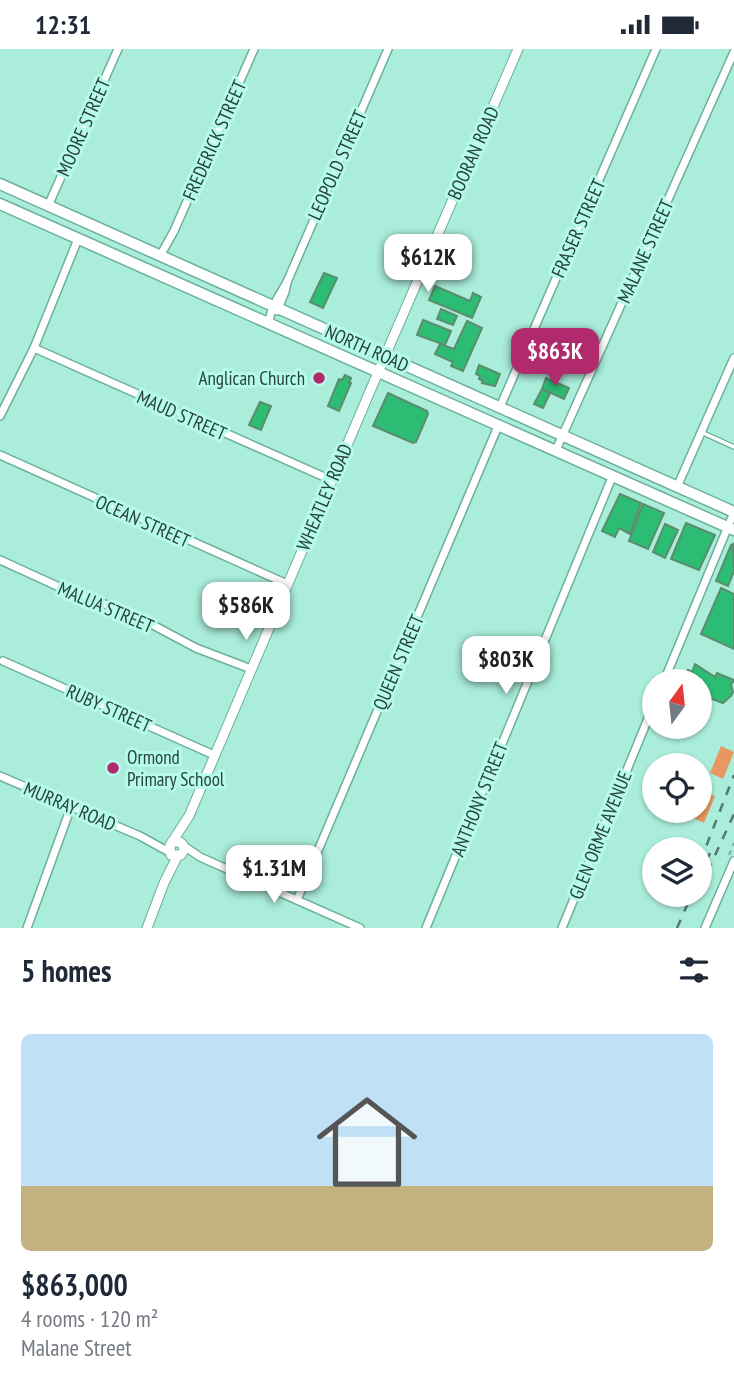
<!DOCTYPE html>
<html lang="en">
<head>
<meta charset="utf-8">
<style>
	body { margin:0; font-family:"PT Sans Narrow",sans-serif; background:#f6f6f7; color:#1f2937; height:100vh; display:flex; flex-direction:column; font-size:26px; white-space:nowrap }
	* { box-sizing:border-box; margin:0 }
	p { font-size:23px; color:#747a83 }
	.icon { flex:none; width:38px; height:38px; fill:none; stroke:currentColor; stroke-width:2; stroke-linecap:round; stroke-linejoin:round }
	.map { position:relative; height:879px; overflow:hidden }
	.details { display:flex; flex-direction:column; background:#fff; flex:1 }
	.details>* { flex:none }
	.needle { width:46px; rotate:15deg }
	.controls { position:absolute; left:642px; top:620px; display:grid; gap:14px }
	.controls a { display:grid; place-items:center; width:70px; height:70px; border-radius:50%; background:#fff; box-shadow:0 2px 5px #0004; font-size:35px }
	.price { position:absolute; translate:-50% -60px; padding:0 16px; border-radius:14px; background:#fff; color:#222; font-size:23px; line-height:46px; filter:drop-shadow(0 2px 4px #0008) }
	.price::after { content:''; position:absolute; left:50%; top:42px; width:21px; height:16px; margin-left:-10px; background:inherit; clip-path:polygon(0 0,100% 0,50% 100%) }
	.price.current { background:#b12a6d; color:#fff }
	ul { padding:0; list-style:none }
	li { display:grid; align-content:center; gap:14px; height:371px; padding:0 21px }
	li span { display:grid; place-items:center; height:217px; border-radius:10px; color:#555 }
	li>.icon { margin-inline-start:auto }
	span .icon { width:126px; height:126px; fill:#fffc; stroke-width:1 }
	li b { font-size:30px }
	h2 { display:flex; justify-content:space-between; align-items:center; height:84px; padding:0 21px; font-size:30px }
	.status { display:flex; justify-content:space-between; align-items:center; height:49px; padding:0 35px; background:#fff; direction:ltr }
	.status svg { height:19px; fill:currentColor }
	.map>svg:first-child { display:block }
	.green { fill:#e8985f }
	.building { fill:#2cbc73; stroke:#5b8d6d; stroke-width:2 }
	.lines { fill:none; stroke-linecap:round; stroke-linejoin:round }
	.service-casing { stroke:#6caf9d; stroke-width:6 }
	.minor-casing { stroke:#6caf9d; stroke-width:10 }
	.tertiary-casing { stroke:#6caf9d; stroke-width:11 }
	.trunk-casing { stroke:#6caf9d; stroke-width:13 }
	.path { stroke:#77ab9d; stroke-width:2; stroke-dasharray:5 5; stroke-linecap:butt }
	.service { stroke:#fff; stroke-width:3.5 }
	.minor { stroke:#fff; stroke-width:7 }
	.tertiary { stroke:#fff; stroke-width:9 }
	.trunk { stroke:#fff; stroke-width:10 }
	.rail { stroke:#527b70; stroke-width:2.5; stroke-dasharray:9 9; stroke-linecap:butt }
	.poi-dot { fill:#b12a6d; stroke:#b6fbe8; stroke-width:2.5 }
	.labels { text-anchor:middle; stroke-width:6; stroke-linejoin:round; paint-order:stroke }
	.street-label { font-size:19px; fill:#27433b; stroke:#b6fbe8 }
	.poi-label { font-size:19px; fill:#27433b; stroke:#b6fbe8; text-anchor:end }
</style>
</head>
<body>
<div class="status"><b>12:31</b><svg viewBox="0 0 49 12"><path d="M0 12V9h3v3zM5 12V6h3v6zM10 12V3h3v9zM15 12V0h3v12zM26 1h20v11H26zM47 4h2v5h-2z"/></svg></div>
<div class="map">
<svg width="734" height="879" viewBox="0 0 734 879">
	<rect width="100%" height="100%" fill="#aaeddb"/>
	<g class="green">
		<path d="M721 697 734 703 723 730 710 724Z"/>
		<path d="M702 741 715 747 704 774 691 768 694 761H700Z"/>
	</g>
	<g class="building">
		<path d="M324 224 337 229 323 259 310 253Z"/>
		<path d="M435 237 470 252 473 244 481 248 472 269 429 251Z"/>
		<path d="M441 260 457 267 453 276 437 270Z"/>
		<path d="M423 271 451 282 445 296 417 286Z"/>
		<path d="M467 272 482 279 463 322 451 317 453 313 435 305 440 295 454 300Z"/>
		<path d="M479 316 500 325 495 337 482 334 483 332 479 330 480 327 476 325Z"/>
		<path d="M345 326 351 329 349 334H351L339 362 328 357 339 330 342 331Z"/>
		<path d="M546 329 569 339 564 350 542 340Z"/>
		<path d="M542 340 550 344 543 359 534 355Z"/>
		<path d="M388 344 427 362 428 365 416 393 413 394 373 377Z"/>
		<path d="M260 353 271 357 261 381 249 376Z"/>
		<path d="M620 445 641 454 630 485 619 479 615 488 602 482Z"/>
		<path d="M643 455 664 464 648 500 629 492Z"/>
		<path d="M686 474 715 486 699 521 671 510Z"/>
		<path d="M665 475 678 481 665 509 653 503Z"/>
		<path d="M733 495 734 522 728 537 716 532 731 496Z"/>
		<path d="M721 539 734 545V600L701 585Z"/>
		<path d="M695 615 715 628 717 624 734 631 731 636 733 643 731 647 723 654 707 648 708 643 700 639V632H688L690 628 686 626 688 621 692 623Z"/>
	</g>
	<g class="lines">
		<defs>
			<path id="service" d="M701 383 734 398"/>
			<g id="minor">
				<path d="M48 157 118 0"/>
				<path d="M160 207 174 182 254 0"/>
				<path d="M277 262 285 243 287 233"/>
				<path d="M268 275 273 257 287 233 388 0"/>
				<path d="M34 299 331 431"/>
				<path d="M500 358 656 0"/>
				<path d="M0 367 34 299 78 190"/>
				<path d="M556 401 734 3"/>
				<path d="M0 406 287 535"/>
				<path d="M677 438 734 309"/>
				<path d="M0 511 57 537 136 567 196 599 251 620"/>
				<path d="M3 612 214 706"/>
				<path d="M664 632 734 463"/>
				<path d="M0 727 140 787 169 803"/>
				<path d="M184 797 200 808 360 879"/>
				<path d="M297 851 499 375"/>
				<path d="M27 879 71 758"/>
				<path d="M426 879 613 426"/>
				<path d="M562 879 654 655"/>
				<path d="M705 879 734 812"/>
			</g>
			<g id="tertiary">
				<path d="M173 793H180L183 796 184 801 181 806H171L170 796 189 767 382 314 518 0"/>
				<path d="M147 879 164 834 177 808"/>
			</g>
			<g id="trunk">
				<path d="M0 135 734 463"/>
				<path d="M0 155 734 481"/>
			</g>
		</defs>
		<use href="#service" class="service-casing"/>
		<use href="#minor" class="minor-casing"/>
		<use href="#tertiary" class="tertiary-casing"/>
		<use href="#trunk" class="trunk-casing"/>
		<path class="path" d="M729 806 734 794"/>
		<use href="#service" class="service"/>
		<use href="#minor" class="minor"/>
		<use href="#tertiary" class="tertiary"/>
		<use href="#trunk" class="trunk"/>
		<g class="rail">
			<path d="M700 813 734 726"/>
			<path d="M700 828 710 804"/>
			<path d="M700 839 734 765"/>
			<path d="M677 879 692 845"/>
		</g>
	</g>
	<g class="poi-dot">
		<circle cx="319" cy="329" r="7"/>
		<circle cx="113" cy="719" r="7"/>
	</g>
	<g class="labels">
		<g class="street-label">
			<text transform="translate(83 78) rotate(-66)" y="7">MOORE STREET</text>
			<text transform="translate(214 91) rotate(-66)" y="7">FREDERICK STREET</text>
			<text transform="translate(473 104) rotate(-66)" y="7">BOORAN ROAD</text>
			<text transform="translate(337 116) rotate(-66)" y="7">LEOPOLD STREET</text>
			<text transform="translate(578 179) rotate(-66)" y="7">FRASER STREET</text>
			<text transform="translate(645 202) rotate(-66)" y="7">MALANE STREET</text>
			<text transform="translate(367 299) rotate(24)" y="7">NORTH ROAD</text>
			<text transform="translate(182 366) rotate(24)" y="7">MAUD STREET</text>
			<text transform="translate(324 448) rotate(-67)" y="7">WHEATLEY ROAD</text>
			<text transform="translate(143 472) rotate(24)" y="7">OCEAN STREET</text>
			<text transform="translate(106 558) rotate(23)" y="7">MALUA STREET</text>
			<text transform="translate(398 613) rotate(-67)" y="7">QUEEN STREET</text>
			<text transform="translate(109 659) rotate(24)" y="7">RUBY STREET</text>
			<text transform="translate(479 750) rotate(-68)" y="7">ANTHONY STREET</text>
			<text transform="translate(70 757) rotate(23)" y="7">MURRAY ROAD</text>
			<text transform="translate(600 786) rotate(-68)" y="7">GLEN ORME AVENUE</text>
		</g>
		<g class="poi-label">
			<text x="305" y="336">Anglican Church</text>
			<text x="127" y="715" text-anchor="start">Ormond<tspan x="127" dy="22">Primary School</tspan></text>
		</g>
	</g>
</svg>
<div class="controls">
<a><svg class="needle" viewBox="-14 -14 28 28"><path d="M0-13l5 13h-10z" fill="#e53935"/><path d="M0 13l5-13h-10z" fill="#747a83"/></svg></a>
<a><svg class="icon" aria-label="locate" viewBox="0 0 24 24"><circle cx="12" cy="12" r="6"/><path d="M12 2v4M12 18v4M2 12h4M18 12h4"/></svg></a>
<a><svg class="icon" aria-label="layers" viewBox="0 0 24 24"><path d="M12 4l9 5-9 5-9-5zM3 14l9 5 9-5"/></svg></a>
</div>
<b class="price" style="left:428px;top:245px">$612K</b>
<b class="price current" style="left:555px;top:339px">$863K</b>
<b class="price" style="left:246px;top:593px">$586K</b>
<b class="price" style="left:506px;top:647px">$803K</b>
<b class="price" style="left:274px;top:856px">$1.31M</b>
</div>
<section class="details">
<h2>5 homes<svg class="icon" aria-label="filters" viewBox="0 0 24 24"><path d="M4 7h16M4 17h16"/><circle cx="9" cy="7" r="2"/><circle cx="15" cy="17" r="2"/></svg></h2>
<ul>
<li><span style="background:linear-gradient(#bfe0f5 70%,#c2b280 0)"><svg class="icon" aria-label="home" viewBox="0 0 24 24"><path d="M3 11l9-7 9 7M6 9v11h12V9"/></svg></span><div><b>$863,000</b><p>4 rooms · 120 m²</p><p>Malane Street</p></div></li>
</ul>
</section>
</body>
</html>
